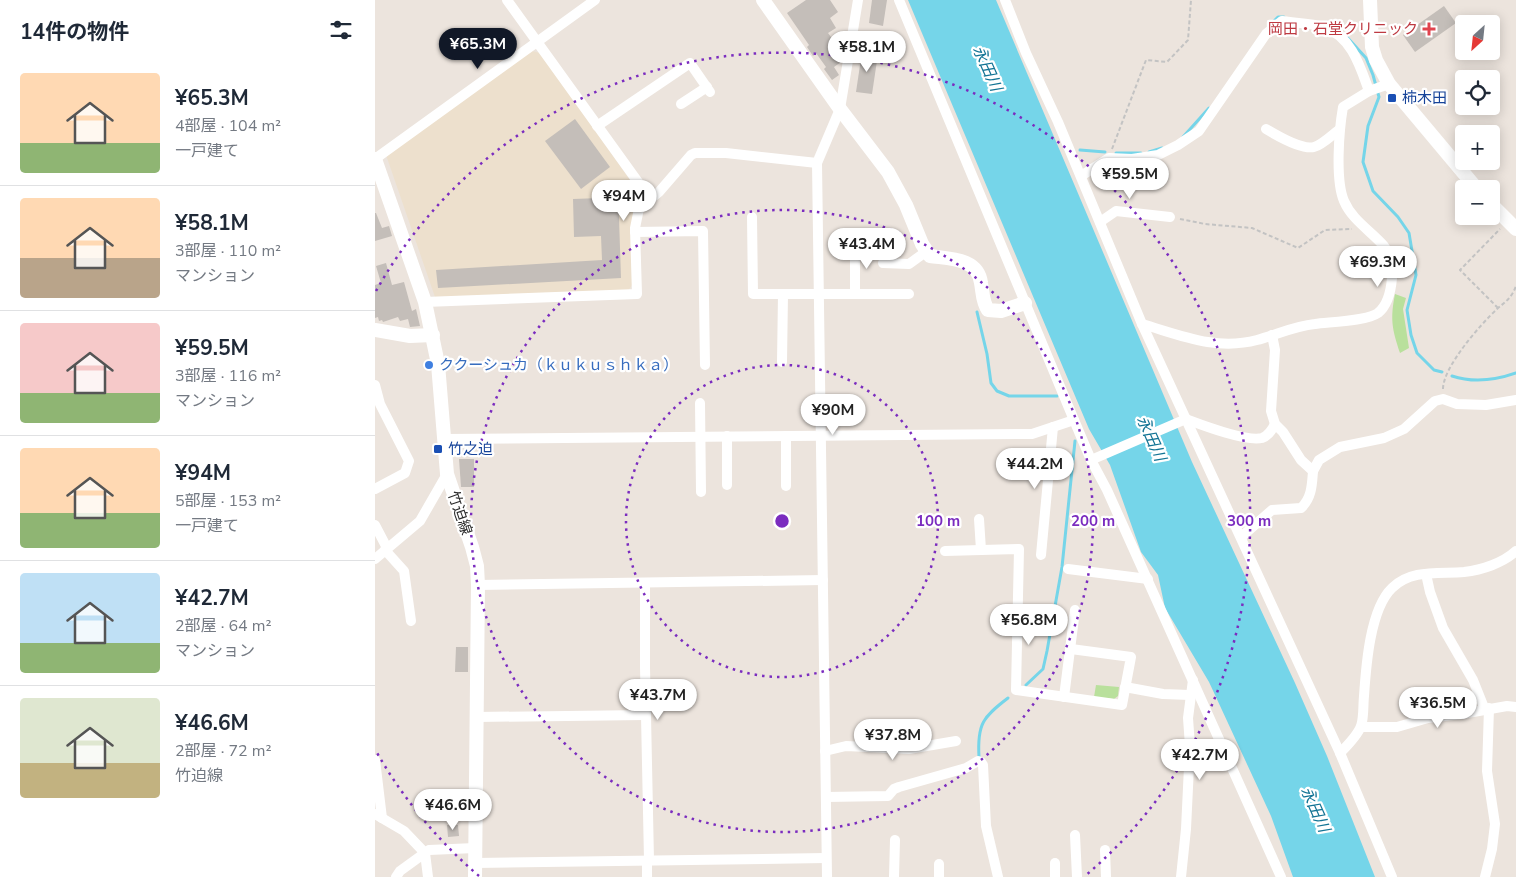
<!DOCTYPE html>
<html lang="ja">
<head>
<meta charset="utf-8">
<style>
	body { margin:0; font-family:"Nunito Sans","Noto Sans JP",sans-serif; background:#f6f6f7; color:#1f2937; height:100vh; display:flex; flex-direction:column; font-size:19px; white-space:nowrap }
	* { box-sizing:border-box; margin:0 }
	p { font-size:16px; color:#747a83 }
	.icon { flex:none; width:28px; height:28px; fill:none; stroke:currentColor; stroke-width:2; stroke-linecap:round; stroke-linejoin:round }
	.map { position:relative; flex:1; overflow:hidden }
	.sheet { display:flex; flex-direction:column; background:#fff; width:375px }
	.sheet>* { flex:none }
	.needle { width:32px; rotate:207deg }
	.fabs { position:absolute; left:1080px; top:15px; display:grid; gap:10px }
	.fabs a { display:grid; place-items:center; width:45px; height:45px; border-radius:5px; background:#fff; box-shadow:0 2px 12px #0003; font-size:25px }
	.price { position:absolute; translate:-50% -42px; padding:0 11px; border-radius:18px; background:#fff; color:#222; font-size:16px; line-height:32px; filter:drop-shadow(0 1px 2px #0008) }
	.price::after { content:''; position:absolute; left:50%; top:30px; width:15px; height:11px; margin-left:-8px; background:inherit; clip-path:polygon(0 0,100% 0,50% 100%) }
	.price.selected { background:#111827; color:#fff }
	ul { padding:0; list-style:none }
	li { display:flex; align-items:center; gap:15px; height:125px; padding:0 20px }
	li+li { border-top:1px solid #e0e1e3 }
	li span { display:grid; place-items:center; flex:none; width:140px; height:100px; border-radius:5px; color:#555 }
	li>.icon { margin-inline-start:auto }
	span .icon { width:60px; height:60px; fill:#fffc; stroke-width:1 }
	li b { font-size:21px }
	h2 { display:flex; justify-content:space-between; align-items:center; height:60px; padding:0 20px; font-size:21px }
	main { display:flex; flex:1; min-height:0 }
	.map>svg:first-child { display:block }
	.education { fill:#ede0cd }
	.green { fill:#b9e09c }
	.water { fill:#75d5e9 }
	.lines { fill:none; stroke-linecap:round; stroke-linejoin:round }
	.stream { stroke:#75d5e9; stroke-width:3 }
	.building { fill:#c4beb9 }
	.path { stroke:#c3c3c3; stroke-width:2; stroke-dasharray:4 2.5; stroke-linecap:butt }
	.street { stroke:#fff; stroke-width:10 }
	.secondary { stroke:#fff; stroke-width:14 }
	.ring { fill:none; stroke:#7b2cbf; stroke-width:2.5; stroke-dasharray:2.5 5 }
	.health-dot { fill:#e0444e; stroke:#fff; stroke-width:2 }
	.transit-dot { fill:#1a4fb4; stroke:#fff; stroke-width:2 }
	.shop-dot { fill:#3f7fe0; stroke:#fff; stroke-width:2 }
	.labels { text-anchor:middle; stroke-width:4.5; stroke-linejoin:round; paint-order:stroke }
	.health-label { font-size:15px; fill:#be3a42; stroke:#fff; text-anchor:end }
	.transit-label { font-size:15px; fill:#164399; stroke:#fff; text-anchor:start }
	.shop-label { font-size:15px; fill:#366cbe; stroke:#fff; text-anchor:start }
	.street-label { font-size:15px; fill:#2a2a2a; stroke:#fff }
	.water-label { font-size:16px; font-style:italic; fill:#137495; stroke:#fff }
	.centre { fill:#7b2cbf; stroke:#fff; stroke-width:2.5 }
	.ring-label { font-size:15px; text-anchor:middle; font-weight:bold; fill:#7b2cbf; stroke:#fff; stroke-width:4.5; stroke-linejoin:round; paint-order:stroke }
</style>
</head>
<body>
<main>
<section class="sheet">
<h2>14件の物件<svg class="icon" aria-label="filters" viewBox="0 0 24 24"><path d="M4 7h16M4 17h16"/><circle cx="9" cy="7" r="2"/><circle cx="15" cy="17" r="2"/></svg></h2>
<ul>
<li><span style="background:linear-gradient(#ffd9b3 70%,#8fb573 0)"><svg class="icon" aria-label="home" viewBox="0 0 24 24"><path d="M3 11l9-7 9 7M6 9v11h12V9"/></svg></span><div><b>¥65.3M</b><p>4部屋 · 104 m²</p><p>一戸建て</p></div></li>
<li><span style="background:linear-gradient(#ffd9b3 60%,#b9a48a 0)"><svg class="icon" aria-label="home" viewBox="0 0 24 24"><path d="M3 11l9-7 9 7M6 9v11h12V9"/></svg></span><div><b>¥58.1M</b><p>3部屋 · 110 m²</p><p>マンション</p></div></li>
<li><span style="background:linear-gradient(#f6c9c9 70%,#8fb573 0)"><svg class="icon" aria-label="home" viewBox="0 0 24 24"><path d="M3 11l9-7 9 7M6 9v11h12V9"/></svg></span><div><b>¥59.5M</b><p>3部屋 · 116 m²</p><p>マンション</p></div></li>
<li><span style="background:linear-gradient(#ffd9b3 65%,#8fb573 0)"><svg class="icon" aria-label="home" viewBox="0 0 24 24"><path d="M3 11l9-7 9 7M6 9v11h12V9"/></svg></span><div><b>¥94M</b><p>5部屋 · 153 m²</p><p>一戸建て</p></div></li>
<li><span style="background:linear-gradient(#bfe0f5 70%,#8fb573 0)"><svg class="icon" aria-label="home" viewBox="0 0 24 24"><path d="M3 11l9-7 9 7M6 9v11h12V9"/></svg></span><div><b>¥42.7M</b><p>2部屋 · 64 m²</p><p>マンション</p></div></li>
<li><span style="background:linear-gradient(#dfe7d0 65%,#c2b280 0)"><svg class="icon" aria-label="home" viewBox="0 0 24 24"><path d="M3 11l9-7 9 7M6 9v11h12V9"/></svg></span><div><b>¥46.6M</b><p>2部屋 · 72 m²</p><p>竹迫線</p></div></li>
</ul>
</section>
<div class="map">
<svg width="1141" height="877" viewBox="0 0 1141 877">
	<rect width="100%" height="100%" fill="#ece4dd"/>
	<path class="education" d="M157 51 165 53 262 190 256 227 257 285 253 291 60 297 11 155Z"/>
	<g class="green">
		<path d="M1020 294 1031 298 1028 309 1034 348 1025 353C1017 329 1015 319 1020 294Z"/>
		<path d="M721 685 744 687 743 696 739 699 719 697Z"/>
	</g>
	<path class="water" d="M533 0H621L817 462 920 683 952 756 1000 877H918L896 816 834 682 790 608 783 575 766 552 735 465 714 429Z"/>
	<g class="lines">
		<g class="stream">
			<path d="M897 23 903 17H909"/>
			<path d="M971 36 991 58 998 75 1004 97 993 126 988 162 998 191 1023 217 1034 233 1041 275 1032 310 1036 335 1042 353 1059 370 1067 372"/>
			<path d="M808 137 834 108"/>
			<path d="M705 150 730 152"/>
			<path d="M774 152 787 148"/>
			<path d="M741 153H766"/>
			<path d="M602 312 612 354 616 383 622 391 634 396H682"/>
			<path d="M1077 376C1098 383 1121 380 1141 373"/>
			<path d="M651 685 668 669 672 651 687 567 700 441"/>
			<path d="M604 757C602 724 608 717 633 698"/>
		</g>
	</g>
	<g class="building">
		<path d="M431 0H455L463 12 455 18 461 28 453 33 467 52 466 62 459 67 464 75 457 80 449 69 451 67 441 53 438 56 432 47 434 45 412 13Z"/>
		<path d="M497 0H512L508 26 494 23Z"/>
		<path d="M1069 6 1081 23 1040 52 1028 35Z"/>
		<path d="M487 52 503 54 497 94 481 92Z"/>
		<path d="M200 119 235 167 206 189 170 141Z"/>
		<path d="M225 188H243L246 278 63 288 61 270 227 260 226 236 199 237 198 199 225 198Z"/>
		<path d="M0 213H1L7 228 14 226 17 236 0 241Z"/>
		<path d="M11 263 17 285 29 282 37 311 41 309 45 326 35 327 33 319 25 321 23 317 8 322 7 320 4 321 3 317 0 318V285L6 283 1 266Z"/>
		<path d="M84 459H99V487H86Z"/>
		<path d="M81 647H93V672H80Z"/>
		<path d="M72 825H83L84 836 73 837Z"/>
	</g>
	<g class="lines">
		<g class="path">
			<path d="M737 149 771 60 792 62 813 40 816 0"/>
			<path d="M805 219 830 224 877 228 923 248 950 230 977 229"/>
			<path d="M1123 308 1085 270 1125 229"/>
			<path d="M1068 389C1068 367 1105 325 1122 309 1131 301 1136 299 1141 286"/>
		</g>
		<g class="street">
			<path d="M524 0 699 420 716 460 732 490 906 877"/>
			<path d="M630 0 651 53 683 122 767 324 965 753 1017 877"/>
			<path d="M306 104 332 87"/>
			<path d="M222 126 315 63 335 92"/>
			<path d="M891 129C901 135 927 150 939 147 947 145 958 134 965 129"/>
			<path d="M0 159 220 0"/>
			<path d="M706 176 734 158 757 159 783 155 803 145 824 131 891 34 907 21C920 23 936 23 949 27 977 37 985 66 994 91"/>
			<path d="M265 208 284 192 316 155 320 153H351L442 163"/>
			<path d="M377 217 378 294H534"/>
			<path d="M725 222 741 211 795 217"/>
			<path d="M260 232 328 231 330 365"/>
			<path d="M508 263 534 264 552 251"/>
			<path d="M480 294V245"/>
			<path d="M50 302 262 294 260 228 268 189 132 0"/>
			<path d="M767 324C805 335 841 351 882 340 901 335 919 326 940 324 954 322 992 321 1003 313 1013 305 1016 290 1017 278 1018 266 1017 256 1009 246 996 231 977 220 969 201 960 180 964 130 968 107L994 91 1014 84"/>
			<path d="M407 362 408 294"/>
			<path d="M0 385 5 404 34 461 30 473 0 489"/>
			<path d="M325 403 326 492"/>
			<path d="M411 436V486"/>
			<path d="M69 439 650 434H657L699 420"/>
			<path d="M716 460 811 419C827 425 871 442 887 438 893 436 897 430 900 424"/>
			<path d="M938 471 944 460 965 447 1009 438 1029 429 1060 401 1068 399 1082 404 1111 405 1141 400"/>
			<path d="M352 485V436"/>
			<path d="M604 519 606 550"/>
			<path d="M0 525 12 548"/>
			<path d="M866 537 897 510 926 508C937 498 937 484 938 471L926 460 908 432 900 424 896 411 900 350 897 335"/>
			<path d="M10 550 29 571 36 621"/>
			<path d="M570 551 644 549 641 690 747 705 756 657 696 649"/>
			<path d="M666 555 678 427"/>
			<path d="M0 559 45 521 72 474"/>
			<path d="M693 569 773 579"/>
			<path d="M1051 574 1055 592 1068 628 1098 680 1110 710"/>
			<path d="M270 583V667L274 860"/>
			<path d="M103 585 448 580"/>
			<path d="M750 687 788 694 815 695"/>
			<path d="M689 697 700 610"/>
			<path d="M102 717 271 715"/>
			<path d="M986 727H1022L1053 718 1087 714 1132 706 1141 707"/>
			<path d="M450 751 471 746 534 749 581 741"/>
			<path d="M965 753C971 747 983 734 986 726 989 718 988 705 989 696 991 666 995 609 1017 588 1036 569 1064 574 1089 572 1107 570 1128 563 1141 551"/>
			<path d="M0 760 7 818"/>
			<path d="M451 797 513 796 519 789 524 787 591 768 603 761 606 762 608 765 611 826 623 877"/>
			<path d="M0 814 29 831 50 853 53 877"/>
			<path d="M700 835 702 877"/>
			<path d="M730 850 731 877"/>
			<path d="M272 861V877"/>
			<path d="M100 863 451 858"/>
			<path d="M680 863V877"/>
			<path d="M21 877 25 871 54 850 100 848"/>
			<path d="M452 877 442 163 465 109 483 0"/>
			<path d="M519 877 520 840"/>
			<path d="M564 877V864"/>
			<path d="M806 877 811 829 815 746 813 718 818 680"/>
			<path d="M1110 877 1117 849 1120 824 1112 771 1114 708"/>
		</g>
		<g class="secondary">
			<path d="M388 0 465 109 513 172 531 205 547 244 555 256C575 259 603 258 606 283 608 293 607 301 613 310L626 311 650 303"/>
			<path d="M995 0 997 47 1001 60 1014 84 1102 189"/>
			<path d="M0 159 50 302 63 364 72 474 97 547 102 566 103 585 100 877"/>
			<path d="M1116 204 1141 229"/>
			<path d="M0 330 35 336 58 335"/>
		</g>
	</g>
	<g class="ring">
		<circle cx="407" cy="521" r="156"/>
		<circle cx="407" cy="521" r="311"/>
		<path d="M104 876A467 467 0 0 1 1 751M1 291A467 467 0 1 1 710 876"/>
	</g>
	<path class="health-dot" d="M1051.5 21.5h5v5h5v5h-5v5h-5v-5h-5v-5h5z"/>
	<g class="transit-dot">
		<rect x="1012" y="93" width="10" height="10" rx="2.5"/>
		<rect x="58" y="444" width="10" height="10" rx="2.5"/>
	</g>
	<circle class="shop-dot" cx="54" cy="365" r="5"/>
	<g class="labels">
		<g class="health-label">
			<text x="1043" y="34">岡田・石堂クリニック</text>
		</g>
		<g class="transit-label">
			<text x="1027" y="103">柿木田</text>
			<text x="73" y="454">竹之迫</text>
		</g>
		<g class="shop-label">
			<text x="64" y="370">ククーシュカ（ｋｕｋｕｓｈｋａ）</text>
		</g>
		<g class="street-label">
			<text transform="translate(85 513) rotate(71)" y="5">竹迫線</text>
		</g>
		<g class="water-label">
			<text transform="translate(613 68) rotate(66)" y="6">永田川</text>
			<text transform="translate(777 438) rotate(66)" y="6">永田川</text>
			<text transform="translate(941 809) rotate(66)" y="6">永田川</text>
		</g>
	</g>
	<circle cx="407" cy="521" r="8" class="centre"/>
	<g class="ring-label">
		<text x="563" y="526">100 m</text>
		<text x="718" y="526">200 m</text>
		<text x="874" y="526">300 m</text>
	</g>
</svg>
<div class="fabs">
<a><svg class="needle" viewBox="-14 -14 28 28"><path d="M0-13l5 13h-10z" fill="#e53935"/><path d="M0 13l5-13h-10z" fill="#747a83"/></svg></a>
<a><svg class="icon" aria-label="locate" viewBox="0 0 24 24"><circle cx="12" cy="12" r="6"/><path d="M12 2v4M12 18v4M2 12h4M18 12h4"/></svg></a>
<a>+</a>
<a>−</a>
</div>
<b class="price selected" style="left:103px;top:70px">¥65.3M</b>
<b class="price" style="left:492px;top:73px">¥58.1M</b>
<b class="price" style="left:755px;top:200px">¥59.5M</b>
<b class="price" style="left:249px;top:222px">¥94M</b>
<b class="price" style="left:492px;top:270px">¥43.4M</b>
<b class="price" style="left:1003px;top:288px">¥69.3M</b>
<b class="price" style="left:458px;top:436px">¥90M</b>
<b class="price" style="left:660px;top:490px">¥44.2M</b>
<b class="price" style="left:654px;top:646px">¥56.8M</b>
<b class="price" style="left:283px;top:721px">¥43.7M</b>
<b class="price" style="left:1063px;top:729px">¥36.5M</b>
<b class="price" style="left:518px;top:761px">¥37.8M</b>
<b class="price" style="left:825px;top:781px">¥42.7M</b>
<b class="price" style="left:78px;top:831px">¥46.6M</b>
</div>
</main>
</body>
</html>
